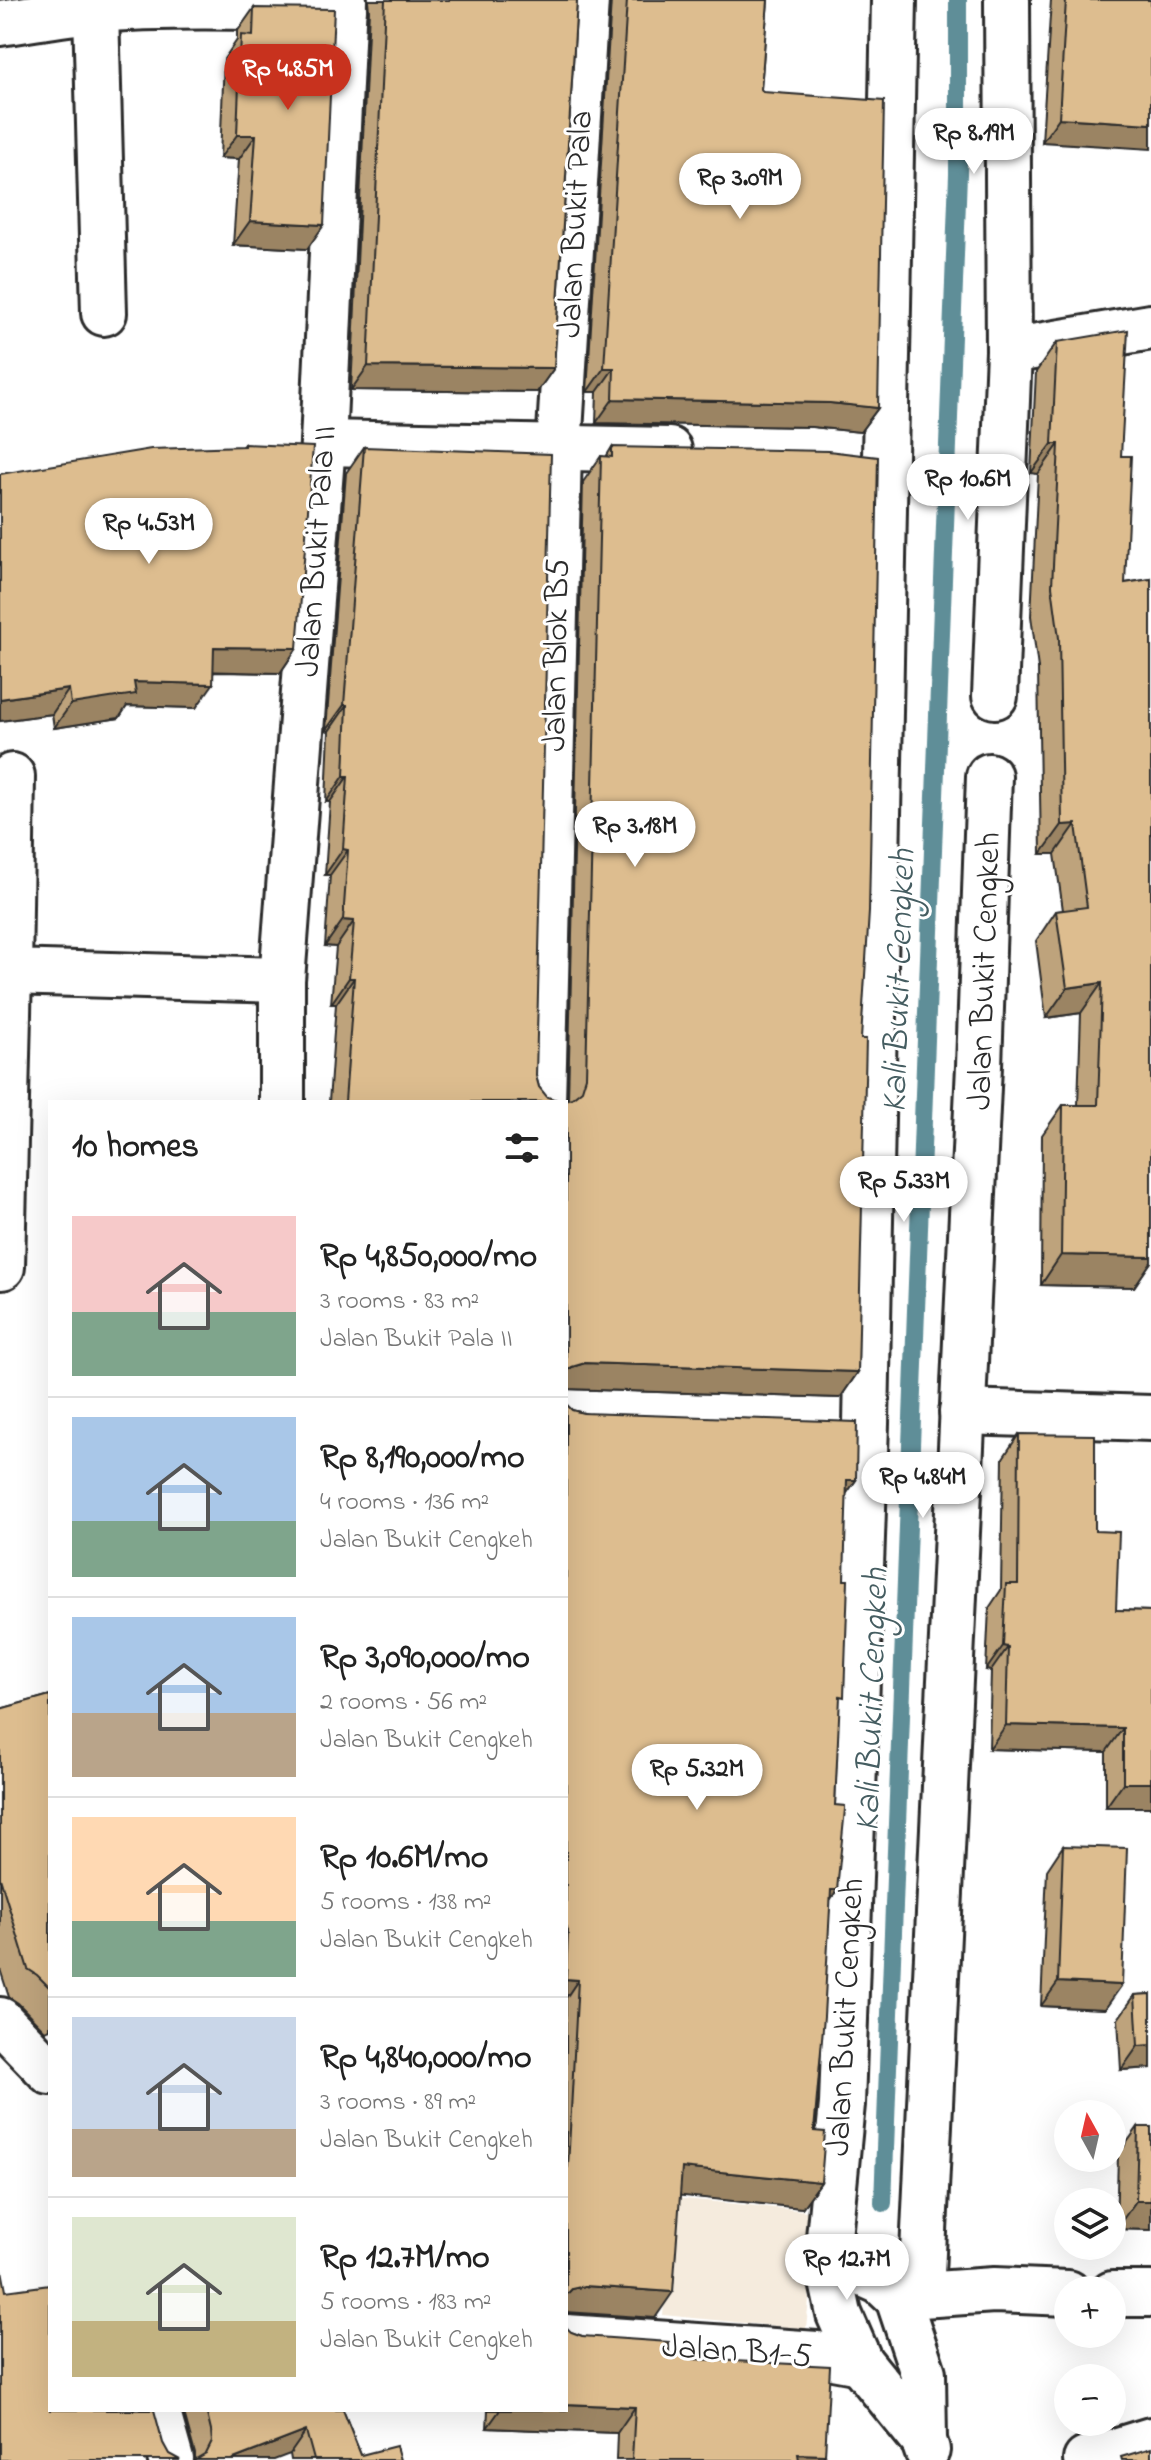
<!DOCTYPE html>
<html lang="en">
<head>
<meta charset="utf-8">
<style>
	body { margin:0; font-family:"Indie Flower",sans-serif; background:#f2f2f2; color:#222; height:100vh; display:flex; flex-direction:column; font-size:30px; white-space:nowrap }
	* { box-sizing:border-box; margin:0 }
	p { font-size:26px; color:#767676 }
	.icon { flex:none; width:44px; height:44px; fill:none; stroke:currentColor; stroke-width:2; stroke-linecap:round; stroke-linejoin:round }
	.map { position:relative; flex:1; overflow:hidden }
	.panel { position:absolute; left:48px; top:1100px; width:520px; height:1312px; display:flex; flex-direction:column; background:#fff; border-radius:0px; box-shadow:0 8px 32px #0002 }
	.panel>* { flex:none }
	.needle { width:52px; rotate:352deg }
	.controls { position:absolute; left:1054px; top:2100px; display:grid; gap:16px }
	.controls a { display:grid; place-items:center; width:72px; height:72px; border-radius:50%; background:#fff; box-shadow:0 8px 32px #0002; font-size:40px }
	.price { position:absolute; translate:-50% -68px; padding:0 18px; border-radius:28px; background:#fff; color:#222; font-size:26px; line-height:52px; filter:drop-shadow(0 2px 4px #0008) }
	.price::after { content:''; position:absolute; left:50%; top:48px; width:24px; height:18px; margin-left:-12px; background:inherit; clip-path:polygon(0 0,100% 0,50% 100%) }
	.price.selected { background:#c8321e; color:#fff }
	ul { padding:0; list-style:none }
	li { display:flex; align-items:center; gap:24px; height:200px; padding:0 24px }
	li+li { border-top:2px solid #e0e0e0 }
	li span { display:grid; place-items:center; flex:none; width:224px; height:160px; border-radius:0px; color:#555 }
	li>.icon { margin-inline-start:auto }
	span .icon { width:96px; height:96px; fill:#fffc; stroke-width:1 }
	li b { font-size:34px }
	h2 { display:flex; justify-content:space-between; align-items:center; height:96px; padding:0 24px; font-size:34px }
	.map>svg:first-child { display:block }
	.built { fill:#f5ebdd }
	.lines { fill:none; stroke-linecap:round; stroke-linejoin:round }
	.stream { stroke:#5f8e98; stroke-width:18 }
	.street-casing { stroke:#2b2b2b; stroke-width:50 }
	.secondary-casing { stroke:#2b2b2b; stroke-width:50 }
	.street { stroke:#fff; stroke-width:44 }
	.secondary { stroke:#fff; stroke-width:44 }
	.wall { fill:#bea37b; stroke:#2b2b2b; stroke-width:2 }
	.shaded-wall { fill:#9b8464; stroke:#2b2b2b; stroke-width:2 }
	.building { fill:#ddbd8f; stroke:#2b2b2b; stroke-width:2 }
	.labels { text-anchor:middle; stroke-width:6; stroke-linejoin:round; paint-order:stroke }
	.street-label { font-size:34px; fill:#2b2b2b; stroke:#fff }
	.water-label { font-size:36px; font-style:italic; fill:#455d61; stroke:#fff }
</style>
</head>
<body>
<div class="map">
<svg width="1151" height="2460" viewBox="0 0 1151 2460">
	<rect width="100%" height="100%" fill="#fff"/>
	<filter id="ink" filterUnits="userSpaceOnUse"><feTurbulence type="fractalNoise" baseFrequency=".0125" numOctaves="2"/><feDisplacementMap in="SourceGraphic" scale="16" xChannelSelector="R" yChannelSelector="G"/><feConvolveMatrix kernelMatrix="1 2 1 2 8 2 1 2 1" color-interpolation-filters="sRGB"/></filter>
	<g filter="url(#ink)">
		<path class="built" d="M675 2198 818 2212 806 2329 663 2315Z"/>
		<g class="lines">
			<path class="stream" d="M883 2203 958 174V0"/>
			<defs>
				<g id="street">
					<path d="M96 10 104 313"/>
					<path d="M0 23C30 19 61 13 92 10 175 4 260 7 344 9"/>
					<path d="M1009 351 1151 327"/>
					<path d="M323 443 669 450"/>
					<path d="M995 696 1009 351 1007 0"/>
					<path d="M12 776 9 972 282 980"/>
					<path d="M282 1102V980L323 443 344 0"/>
					<path d="M543 1102 559 449 586 0"/>
					<path d="M2 1267 9 972"/>
					<path d="M962 1412 1151 1418"/>
					<path d="M0 2020 50 2072"/>
					<path d="M1112 2294H1151"/>
					<path d="M921 2295 994 2290 1068 2293"/>
					<path d="M898 2298 921 2295 979 1066 989 776"/>
					<path d="M566 2337 817 2354 860 2362"/>
					<path d="M157 2410 171 2460"/>
					<path d="M1086 2460 1151 2440"/>
				</g>
				<g id="secondary">
					<path d="M894 0 866 1424 842 2104 827 2258 839 2314 860 2362 924 2441"/>
					<path d="M827 2258 881 2282 898 2298 923 2373 924 2441 927 2450"/>
				</g>
			</defs>
			<use href="#street" class="street-casing"/>
			<use href="#secondary" class="secondary-casing"/>
			<use href="#street" class="street"/>
			<use href="#secondary" class="secondary"/>
		</g>
		<g class="wall">
			<path d="M368 0H577L554 368 537 392 351 390 369 10Z"/>
			<path d="M611 0H768L761 89 878 408 860 432 812 427 596 423 597 392H587Z"/>
			<path d="M1051 0H1151L1042 142Z"/>
			<path d="M254 8 307 249 233 245 239 159 220 158 224 59 237 40V32Z"/>
			<path d="M1057 342 1121 456 1125 583 1151 579V1262L1134 1287 1041 1285 1042 1135 1063 1105H1078L1081 1013 1046 1018 1036 941 1056 911 1063 910 1055 854H1041L1038 668 1031 616 1038 474 1031 473 1036 372Z"/>
			<path d="M244 444 297 648 280 673 214 672 196 708 127 706 119 718 54 728 52 714 0 721Z"/>
			<path d="M364 447 539 1087 547 1097 560 1101 568 1099 583 482 601 456 606 457 612 447 861 1039 858 1372 840 1398 566 1389V1102H329L336 1004H331L336 947 325 946 330 875H325L330 802H326L329 731 326 730 346 473Z"/>
			<path d="M566 1404 572 1410 856 1480 846 1494 835 1805 837 1890 830 1900 814 2131 821 2182 802 2208 680 2195 655 2318 566 2312Z"/>
			<path d="M1019 1434 1095 1531 1116 1610 1151 1611V1807H1106V1752L989 1749 991 1671 986 1670 989 1608 1001 1590 1003 1458Z"/>
			<path d="M50 1695V2029L45 2031 18 2003 9 1997 0 1969V1709Z"/>
			<path d="M1063 1846 1105 2009 1041 2006 1047 1870Z"/>
			<path d="M1151 1994V2068L1121 2070 1118 2019 1135 1995Z"/>
			<path d="M1138 2127 1151 2230 1116 2229 1118 2155Z"/>
			<path d="M571 2332 582 2336 693 2359 825 2455 822 2460H616L617 2433 487 2428 488 2410H566Z"/>
			<path d="M183 2410H343L361 2455 400 2460H291L290 2454 195 2460V2454Z"/>
		</g>
		<g class="shaded-wall">
			<path d="M1059 118 1151 124V149L1042 142Z"/>
			<path d="M237 135H256L239 159 220 158Z"/>
			<path d="M250 221 324 225 307 249 233 245Z"/>
			<path d="M368 366 554 368 537 392 351 390Z"/>
			<path d="M604 368H614L597 392H587Z"/>
			<path d="M613 399 830 403 878 408 860 432 812 427 596 423Z"/>
			<path d="M1052 444H1059L1038 474 1031 473Z"/>
			<path d="M214 647 297 648 280 673 197 671Z"/>
			<path d="M134 682 213 684 196 708 127 706 119 718 54 728 71 704Z"/>
			<path d="M69 689 52 714 0 721V699Z"/>
			<path d="M344 705H347L329 731 326 730Z"/>
			<path d="M344 776H348L330 802H326Z"/>
			<path d="M1076 824 1055 854H1041L1062 825Z"/>
			<path d="M343 849 348 850 330 875H325Z"/>
			<path d="M343 920 354 921 336 947 325 946Z"/>
			<path d="M349 978H354L336 1004H331Z"/>
			<path d="M1102 983 1081 1013 1046 1018 1067 988Z"/>
			<path d="M1061 1255 1151 1257V1262L1134 1287 1041 1285Z"/>
			<path d="M585 1363 858 1372 840 1398 566 1389V1372L572 1367Z"/>
			<path d="M847 1480H856L838 1506Z"/>
			<path d="M1003 1646 1008 1647 991 1671 986 1670Z"/>
			<path d="M1006 1725 1123 1728 1106 1752 989 1749Z"/>
			<path d="M1123 1783H1151V1807H1106Z"/>
			<path d="M831 1890H837L819 1916Z"/>
			<path d="M566 1979 578 1980 566 1998Z"/>
			<path d="M1058 1982 1122 1985 1105 2009 1041 2006Z"/>
			<path d="M1151 2045V2068L1121 2070 1138 2046Z"/>
			<path d="M682 2168 821 2182 802 2208 664 2194Z"/>
			<path d="M1136 2201H1151V2230L1116 2229Z"/>
			<path d="M585 2286 673 2292 655 2318 566 2312V2295L572 2289Z"/>
			<path d="M566 2404 635 2407 617 2433 487 2428 500 2410H566Z"/>
			<path d="M306 2431 290 2454 274 2460H231Z"/>
			<path d="M798 2454 825 2455 822 2460H794Z"/>
		</g>
		<g class="building">
			<path d="M385 0H577L554 368 368 366Z"/>
			<path d="M627 0H768L761 89 763 92 884 101 878 408 830 403 613 399 614 368H604Z"/>
			<path d="M1066 0H1151V124L1059 118Z"/>
			<path d="M254 8 334 9 324 225 250 221 256 135H237L241 35 253 36Z"/>
			<path d="M1128 330 1121 456H1131L1125 583 1151 579V1257L1061 1255 1063 1105H1098L1102 983 1067 988 1056 911 1087 907 1076 824 1062 825 1059 638 1052 586 1059 444H1052L1057 342Z"/>
			<path d="M244 444 313 447 297 648 214 647 213 684 134 682 136 694 71 704 69 689 0 699V474L151 449 244 446Z"/>
			<path d="M364 447 551 454 536 1076 539 1087 547 1097 560 1101 572 1098 582 1090 586 1077 601 456 612 457V447L828 451 878 457 869 912 861 1039H866L858 1372 585 1363 572 1367 566 1372V1102H345L354 978H349L354 921 343 920 348 850 343 849 348 776H344L347 705H344Z"/>
			<path d="M566 1404 572 1410 583 1413 857 1422 856 1480H847L844 1580H848L844 1697 840 1696 835 1805 845 1806V1809L837 1890H831L824 2016 814 2131 825 2132 821 2182 682 2168 673 2292 585 2286 572 2289 566 2295V2167H568L578 1980 566 1979 568 1931 566 1930Z"/>
			<path d="M1019 1434 1095 1435V1531L1119 1532 1116 1610 1151 1611V1783H1123V1728L1006 1725 1008 1647 1003 1646 1006 1584H1018Z"/>
			<path d="M50 1695V1988L37 1975 28 1969 0 1878V1709Z"/>
			<path d="M1063 1846 1127 1848 1122 1985 1058 1982Z"/>
			<path d="M1151 1994V2045L1138 2046 1135 1995Z"/>
			<path d="M1138 2127H1151V2201H1136Z"/>
			<path d="M0 2270H2L6 2291 50 2285V2410H154L163 2443 169 2454 180 2460H0Z"/>
			<path d="M566 2327 571 2332 582 2336 669 2342V2354L693 2355V2359L830 2366 825 2455 798 2454 799 2460H632L635 2407 566 2404Z"/>
			<path d="M206 2410H343L361 2455 396 2446 400 2460H314L306 2431 231 2460H196L206 2454 212 2442 211 2431Z"/>
			<path d="M1151 2448V2460H1122L1121 2457Z"/>
		</g>
	</g>
	<g class="labels">
		<g class="street-label">
			<text transform="translate(573 224) rotate(-87)" y="12">Jalan Bukit Pala</text>
			<text transform="translate(314 551) rotate(-86)" y="12">Jalan Bukit Pala II</text>
			<text transform="translate(554 655) rotate(-89)" y="12">Jalan Blok B5</text>
			<text transform="translate(982 971) rotate(-88)" y="12">Jalan Bukit Cengkeh</text>
			<text transform="translate(843 2017) rotate(-87)" y="12">Jalan Bukit Cengkeh</text>
			<text transform="translate(737 2349) rotate(4)" y="12">Jalan B1-5</text>
		</g>
		<g class="water-label">
			<text transform="translate(896 981) rotate(-88)" y="13">Kali Bukit Cengkeh</text>
			<text transform="translate(869 1700) rotate(-88)" y="13">Kali Bukit Cengkeh</text>
		</g>
	</g>
</svg>
<div class="controls">
<a><svg class="needle" viewBox="-14 -14 28 28"><path d="M0-13l5 13h-10z" fill="#e53935"/><path d="M0 13l5-13h-10z" fill="#767676"/></svg></a>
<a><svg class="icon" aria-label="layers" viewBox="0 0 24 24"><path d="M12 4l9 5-9 5-9-5zM3 14l9 5 9-5"/></svg></a>
<a>+</a>
<a>−</a>
</div>
<b class="price selected" style="left:288px;top:112px">Rp 4.85M</b>
<b class="price" style="left:974px;top:176px">Rp 8.19M</b>
<b class="price" style="left:740px;top:221px">Rp 3.09M</b>
<b class="price" style="left:968px;top:522px">Rp 10.6M</b>
<b class="price" style="left:149px;top:566px">Rp 4.53M</b>
<b class="price" style="left:635px;top:869px">Rp 3.18M</b>
<b class="price" style="left:904px;top:1224px">Rp 5.33M</b>
<b class="price" style="left:923px;top:1520px">Rp 4.84M</b>
<b class="price" style="left:697px;top:1812px">Rp 5.32M</b>
<b class="price" style="left:847px;top:2302px">Rp 12.7M</b>
<section class="panel">
<h2>10 homes<svg class="icon" aria-label="filters" viewBox="0 0 24 24"><path d="M4 7h16M4 17h16"/><circle cx="9" cy="7" r="2"/><circle cx="15" cy="17" r="2"/></svg></h2>
<ul>
<li><span style="background:linear-gradient(#f6c9c9 60%,#7fa58c 0)"><svg class="icon" aria-label="home" viewBox="0 0 24 24"><path d="M3 11l9-7 9 7M6 9v11h12V9"/></svg></span><div><b>Rp 4,850,000/mo</b><p>3 rooms · 83 m²</p><p>Jalan Bukit Pala II</p></div></li>
<li><span style="background:linear-gradient(#a9c7e8 65%,#7fa58c 0)"><svg class="icon" aria-label="home" viewBox="0 0 24 24"><path d="M3 11l9-7 9 7M6 9v11h12V9"/></svg></span><div><b>Rp 8,190,000/mo</b><p>4 rooms · 136 m²</p><p>Jalan Bukit Cengkeh</p></div></li>
<li><span style="background:linear-gradient(#a9c7e8 60%,#b9a48a 0)"><svg class="icon" aria-label="home" viewBox="0 0 24 24"><path d="M3 11l9-7 9 7M6 9v11h12V9"/></svg></span><div><b>Rp 3,090,000/mo</b><p>2 rooms · 56 m²</p><p>Jalan Bukit Cengkeh</p></div></li>
<li><span style="background:linear-gradient(#ffd9b3 65%,#7fa58c 0)"><svg class="icon" aria-label="home" viewBox="0 0 24 24"><path d="M3 11l9-7 9 7M6 9v11h12V9"/></svg></span><div><b>Rp 10.6M/mo</b><p>5 rooms · 138 m²</p><p>Jalan Bukit Cengkeh</p></div></li>
<li><span style="background:linear-gradient(#c9d6e8 70%,#b9a48a 0)"><svg class="icon" aria-label="home" viewBox="0 0 24 24"><path d="M3 11l9-7 9 7M6 9v11h12V9"/></svg></span><div><b>Rp 4,840,000/mo</b><p>3 rooms · 89 m²</p><p>Jalan Bukit Cengkeh</p></div></li>
<li><span style="background:linear-gradient(#dfe7d0 65%,#c2b280 0)"><svg class="icon" aria-label="home" viewBox="0 0 24 24"><path d="M3 11l9-7 9 7M6 9v11h12V9"/></svg></span><div><b>Rp 12.7M/mo</b><p>5 rooms · 183 m²</p><p>Jalan Bukit Cengkeh</p></div></li>
</ul>
</section>
</div>
</body>
</html>
